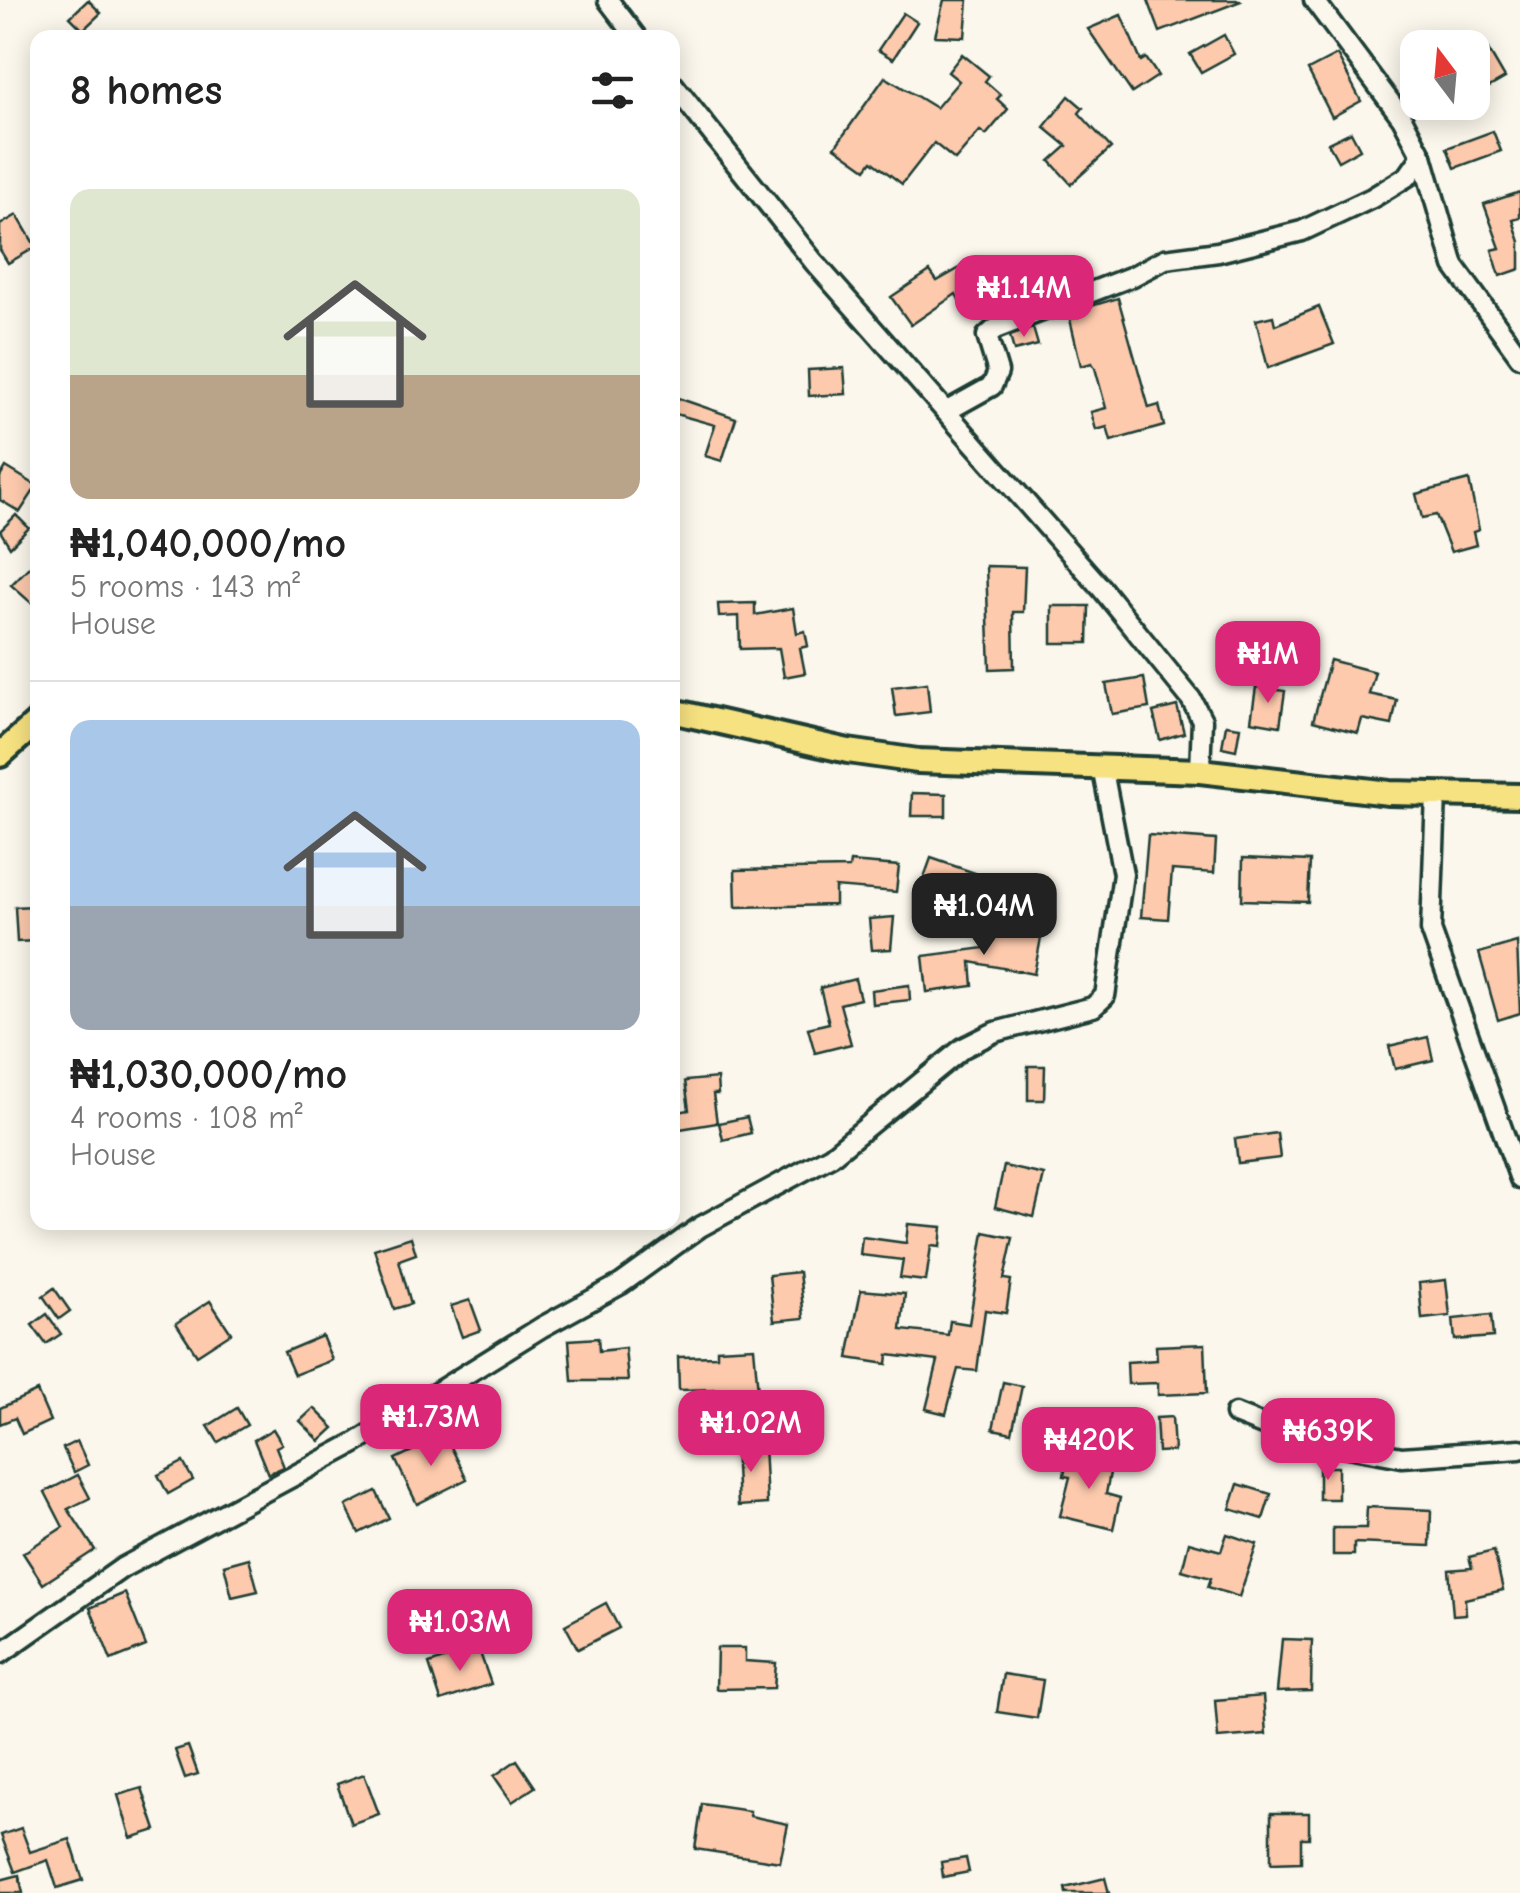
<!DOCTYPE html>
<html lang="en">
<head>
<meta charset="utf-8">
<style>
	body { margin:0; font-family:"Comic Neue",sans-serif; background:#f2f2f2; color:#222; height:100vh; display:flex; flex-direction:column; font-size:38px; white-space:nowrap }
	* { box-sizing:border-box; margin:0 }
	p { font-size:32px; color:#767676 }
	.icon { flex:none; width:55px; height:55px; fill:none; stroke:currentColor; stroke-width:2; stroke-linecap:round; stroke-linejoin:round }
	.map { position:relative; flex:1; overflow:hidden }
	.sheet { position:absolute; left:30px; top:30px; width:650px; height:1200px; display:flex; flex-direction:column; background:#fff; border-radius:20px; box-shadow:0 5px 25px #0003 }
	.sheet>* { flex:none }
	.needle { width:65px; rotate:344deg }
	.fabs { position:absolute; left:1400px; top:30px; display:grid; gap:20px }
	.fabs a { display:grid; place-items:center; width:90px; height:90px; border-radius:20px; background:#fff; box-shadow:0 5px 25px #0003; font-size:50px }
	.price { position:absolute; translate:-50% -85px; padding:0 22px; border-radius:20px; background:#db2777; color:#fff; font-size:32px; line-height:65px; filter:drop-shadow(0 2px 5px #0008) }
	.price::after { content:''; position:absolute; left:50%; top:60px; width:30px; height:22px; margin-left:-15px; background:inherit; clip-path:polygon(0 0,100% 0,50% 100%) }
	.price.active { background:#222; color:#fff }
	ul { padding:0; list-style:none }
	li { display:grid; align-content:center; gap:20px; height:530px; padding:0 40px }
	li+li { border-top:2px solid #e0e0e0 }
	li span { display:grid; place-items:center; height:310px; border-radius:20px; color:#555 }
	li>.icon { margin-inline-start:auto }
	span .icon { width:180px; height:180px; fill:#fffc; stroke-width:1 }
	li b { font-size:42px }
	h2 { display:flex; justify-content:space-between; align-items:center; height:120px; padding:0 40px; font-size:42px }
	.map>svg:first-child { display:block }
	.building { fill:#fdcaad; stroke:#1f3d34; stroke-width:2.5 }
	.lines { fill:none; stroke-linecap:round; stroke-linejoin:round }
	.minor-casing { stroke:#1f3d34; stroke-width:25 }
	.major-casing { stroke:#1f3d34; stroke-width:30 }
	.minor { stroke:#fbf7ec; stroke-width:18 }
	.major { stroke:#f7e281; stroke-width:22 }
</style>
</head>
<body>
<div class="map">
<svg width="1520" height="1893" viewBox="0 0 1520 1893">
	<rect width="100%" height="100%" fill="#fbf7ec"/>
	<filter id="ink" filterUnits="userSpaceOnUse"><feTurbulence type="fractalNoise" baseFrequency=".01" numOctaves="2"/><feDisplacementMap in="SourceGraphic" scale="20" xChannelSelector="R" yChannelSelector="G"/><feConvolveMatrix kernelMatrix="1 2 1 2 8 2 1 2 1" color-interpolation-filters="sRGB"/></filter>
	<g filter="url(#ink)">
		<g class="building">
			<path d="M88 0 101 13 83 30 70 17Z"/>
			<path d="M944 0H968L965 37 935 36Z"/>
			<path d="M1148 0H1240L1241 1 1160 32Z"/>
			<path d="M903 13 917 22 893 59 878 50Z"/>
			<path d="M1121 15 1141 61 1146 58 1158 76 1132 93 1088 29Z"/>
			<path d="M1224 35 1234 54 1201 72 1190 54Z"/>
			<path d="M1488 49 1505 78 1477 94 1472 86V58Z"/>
			<path d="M962 54 989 76 985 81 1001 95 997 99 1008 109 986 135 980 131 955 160 934 143 902 184 872 161 866 169 835 147 885 77 936 108 959 81 948 72Z"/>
			<path d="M1337 55 1361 101 1332 117 1308 70Z"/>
			<path d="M1069 96 1083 108 1079 113 1111 148 1071 184 1050 161 1067 146 1044 127Z"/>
			<path d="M1493 131 1501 151 1455 168 1447 148Z"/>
			<path d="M1351 132 1360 149 1338 161 1328 143Z"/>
			<path d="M1520 192V218L1513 220 1520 242V269L1500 276 1492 250 1500 248 1484 204Z"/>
			<path d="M17 215 36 247 8 263 0 250V225Z"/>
			<path d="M960 268 977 299 963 307 956 294 911 325 891 297 930 271 937 281Z"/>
			<path d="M1118 298 1149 408 1159 405 1164 426 1111 441 1107 427 1096 430 1091 412 1106 408 1095 368 1092 363 1081 366 1070 319 1080 316 1078 310Z"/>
			<path d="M1319 307 1334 344 1268 368 1256 320 1273 316 1275 325Z"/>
			<path d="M1033 328 1038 345 1014 351 1010 336Z"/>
			<path d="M844 368 846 394 809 396 808 370Z"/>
			<path d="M672 396 736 418 722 461 705 456 715 425 672 413Z"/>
			<path d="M6 467 37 486 20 512 0 500V477Z"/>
			<path d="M1469 480 1479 530 1473 532 1476 545 1451 552 1436 515 1422 518 1416 494Z"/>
			<path d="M16 515 29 528 10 547 0 531Z"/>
			<path d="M38 558V609L11 585Z"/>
			<path d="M986 566 1025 567 1023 612H1013L1014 668 990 669Z"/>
			<path d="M755 603V615L793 608 797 633 805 631 808 646 800 648 805 673 784 677 779 648 740 649 739 616 719 617 718 604Z"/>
			<path d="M1052 606H1089L1088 643H1052Z"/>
			<path d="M1330 660 1375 672 1369 694 1397 700 1392 725 1362 719 1358 733 1313 721Z"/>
			<path d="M1144 678 1149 708 1112 714 1106 684Z"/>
			<path d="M927 683 930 712 896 716 892 687Z"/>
			<path d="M1256 687 1285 691 1280 726 1251 721Z"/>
			<path d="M1177 706 1184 733 1160 740 1153 712Z"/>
			<path d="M1226 725 1240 727 1236 750 1222 747Z"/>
			<path d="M912 793 946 794V816H911Z"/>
			<path d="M1148 835 1216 840 1214 873 1172 870 1168 919 1141 917Z"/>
			<path d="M931 858 975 873 966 899 922 883Z"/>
			<path d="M1243 858 1310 861 1308 902 1242 900Z"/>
			<path d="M850 862 899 866 896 892 835 887V905L736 907 735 870 849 868Z"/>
			<path d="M33 906 35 941 17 942 15 907Z"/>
			<path d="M894 917 891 949 872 950 869 919Z"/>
			<path d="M990 923 1042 933 1034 974 971 962 973 986 927 992 923 956 985 948Z"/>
			<path d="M1517 942 1520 1013 1498 1020 1479 953Z"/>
			<path d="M855 979 860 999 840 1004 851 1044 815 1053 808 1028 829 1023 820 988Z"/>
			<path d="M909 985 910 1000 872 1004 871 990Z"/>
			<path d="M1428 1037 1433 1060 1395 1069 1389 1046Z"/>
			<path d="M1028 1066H1045L1044 1100H1028Z"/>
			<path d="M717 1078 718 1094H713L717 1123 680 1129 678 1112 689 1110 685 1081Z"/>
			<path d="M747 1117 751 1133 723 1140 719 1123Z"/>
			<path d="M1277 1133 1280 1158 1238 1163 1235 1139Z"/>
			<path d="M1004 1166 1044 1175 1034 1217 995 1207Z"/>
			<path d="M908 1224 942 1227 940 1247 931 1246 926 1281 900 1278 903 1260 860 1255 862 1237 906 1243Z"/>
			<path d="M984 1232 1013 1238 1004 1279 1011 1280 1006 1313 985 1310 977 1371 958 1369 946 1414 926 1409 938 1361 888 1355 887 1364 848 1358 861 1290 905 1294 901 1330 948 1335 950 1321 969 1324Z"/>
			<path d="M411 1237 416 1254 399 1260 411 1304 394 1309 374 1249Z"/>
			<path d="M799 1272 804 1318 774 1321 769 1275Z"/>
			<path d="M1446 1280 1450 1316 1422 1319 1419 1283Z"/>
			<path d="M54 1288 70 1311 59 1319 43 1296Z"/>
			<path d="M470 1300 481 1330 462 1337 451 1306Z"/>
			<path d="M210 1301 231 1333 197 1355 176 1323Z"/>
			<path d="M47 1314 61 1334 46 1344 32 1325Z"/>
			<path d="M1491 1315 1493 1337 1455 1340 1453 1319Z"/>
			<path d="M322 1336 332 1360 294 1375 284 1352Z"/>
			<path d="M598 1338 599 1351 625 1348 628 1381H572L569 1340Z"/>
			<path d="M1205 1344 1207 1393 1158 1395V1383L1128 1384 1127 1362 1157 1360 1156 1346Z"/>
			<path d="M754 1347 759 1403 721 1405 720 1389 679 1390 678 1357 717 1356V1349Z"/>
			<path d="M1003 1382 1022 1386 1012 1433 993 1429Z"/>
			<path d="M37 1391 50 1421 22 1434 15 1418 0 1424V1408Z"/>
			<path d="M237 1408 247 1425 218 1442 208 1426Z"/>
			<path d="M314 1408 334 1428 320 1441 300 1421Z"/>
			<path d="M1172 1417 1174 1451 1158 1452 1156 1418Z"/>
			<path d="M273 1429 282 1444 276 1447 284 1467 268 1474 254 1440Z"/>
			<path d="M445 1435 467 1479 417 1504 395 1459Z"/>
			<path d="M77 1441 88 1465 74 1472 63 1448Z"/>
			<path d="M764 1445 767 1504 738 1506 735 1447Z"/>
			<path d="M1068 1454 1112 1462 1106 1494 1120 1498 1113 1529 1060 1516 1070 1477 1064 1476Z"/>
			<path d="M183 1462 193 1480 168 1494 158 1475Z"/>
			<rect x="1319" y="1467" width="19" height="32"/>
			<path d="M78 1475 90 1498 68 1509 95 1550 43 1584 23 1553 63 1527 45 1492Z"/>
			<path d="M1238 1484 1271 1494 1263 1519 1230 1509Z"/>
			<path d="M376 1491 389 1518 359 1533 346 1506Z"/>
			<path d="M1367 1507 1431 1510 1430 1546 1354 1543V1555H1333V1528H1366Z"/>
			<path d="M1227 1534 1257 1544 1239 1597 1208 1587 1211 1578 1182 1570 1189 1542 1221 1551Z"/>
			<path d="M1494 1551 1503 1590 1465 1599 1466 1614 1453 1615 1449 1570 1472 1568 1469 1557Z"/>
			<path d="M249 1558 258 1591 232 1597 224 1565Z"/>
			<path d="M125 1593 146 1646 111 1660 90 1608Z"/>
			<path d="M606 1603 619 1628 578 1649 565 1625Z"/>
			<path d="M1282 1639 1312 1640 1311 1691 1277 1692Z"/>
			<path d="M478 1647 491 1684 441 1701 429 1664Z"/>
			<path d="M717 1648H745V1661L776 1663 774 1688 716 1689Z"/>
			<path d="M1003 1674 1043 1680 1037 1718 997 1712Z"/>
			<path d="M1263 1696 1266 1734 1218 1738 1215 1700Z"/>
			<path d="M188 1746 198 1774 185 1778 175 1750Z"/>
			<path d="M517 1760 535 1787 512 1802 494 1776Z"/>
			<path d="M364 1774 379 1814 351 1824 337 1784Z"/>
			<path d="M142 1788 156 1830 131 1838 118 1795Z"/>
			<path d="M702 1804 750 1811V1816L788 1824 780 1862 695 1849Z"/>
			<path d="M1271 1813H1309V1838H1301V1862L1271 1863Z"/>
			<path d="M21 1828 30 1852 70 1839 83 1880 57 1888 48 1860 15 1872 1 1835Z"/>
			<path d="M966 1858 969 1872 943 1877 941 1862Z"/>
			<path d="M19 1875 23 1893H0V1880Z"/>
			<path d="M1105 1878 1109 1893H1066L1065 1888Z"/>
		</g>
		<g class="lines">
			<defs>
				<g id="minor">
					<path d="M608 0 637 38"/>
					<path d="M1314 0 1402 118 1422 156 1454 266 1520 357"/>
					<path d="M672 83 814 262 1102 589 1191 699 1202 720 1200 771"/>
					<path d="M947 411 992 386 998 372 987 336 995 329 1133 276 1165 259 1218 252 1302 231 1372 198 1408 176 1422 156"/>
					<path d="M1436 794 1431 930 1520 1179"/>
					<path d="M1235 1414 1293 1437 1402 1457 1520 1449"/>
					<path d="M0 1654 122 1568 357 1442 542 1327 621 1284 700 1227 831 1156 963 1048 995 1032 1093 1007 1105 996 1123 874 1102 766"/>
				</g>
				<g id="major">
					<path d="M672 711 848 751 918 761 1200 771 1389 793 1520 796"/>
					<path d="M0 755 38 721"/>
				</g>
			</defs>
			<use href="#minor" class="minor-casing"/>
			<use href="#major" class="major-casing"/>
			<use href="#minor" class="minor"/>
			<use href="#major" class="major"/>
		</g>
	</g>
</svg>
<div class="fabs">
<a><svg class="needle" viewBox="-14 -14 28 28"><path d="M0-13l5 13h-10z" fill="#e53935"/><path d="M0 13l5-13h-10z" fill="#767676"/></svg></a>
</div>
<b class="price" style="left:1024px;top:340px">₦1.14M</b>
<b class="price" style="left:1268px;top:706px">₦1M</b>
<b class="price active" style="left:984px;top:958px">₦1.04M</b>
<b class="price" style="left:431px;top:1469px">₦1.73M</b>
<b class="price" style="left:751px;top:1475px">₦1.02M</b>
<b class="price" style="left:1328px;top:1483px">₦639K</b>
<b class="price" style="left:1089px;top:1492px">₦420K</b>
<b class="price" style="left:460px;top:1674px">₦1.03M</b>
<section class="sheet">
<h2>8 homes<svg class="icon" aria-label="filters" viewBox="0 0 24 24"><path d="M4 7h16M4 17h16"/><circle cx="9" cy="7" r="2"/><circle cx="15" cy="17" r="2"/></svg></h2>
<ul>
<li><span style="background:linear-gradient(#dfe7d0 60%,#b9a48a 0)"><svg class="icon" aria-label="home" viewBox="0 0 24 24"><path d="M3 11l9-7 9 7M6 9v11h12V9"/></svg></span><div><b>₦1,040,000/mo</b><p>5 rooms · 143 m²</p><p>House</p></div></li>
<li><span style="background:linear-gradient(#a9c7e8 60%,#9aa5b1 0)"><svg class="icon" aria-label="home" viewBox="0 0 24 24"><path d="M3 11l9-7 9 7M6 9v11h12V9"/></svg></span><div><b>₦1,030,000/mo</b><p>4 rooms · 108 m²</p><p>House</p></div></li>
</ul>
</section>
</div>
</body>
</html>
